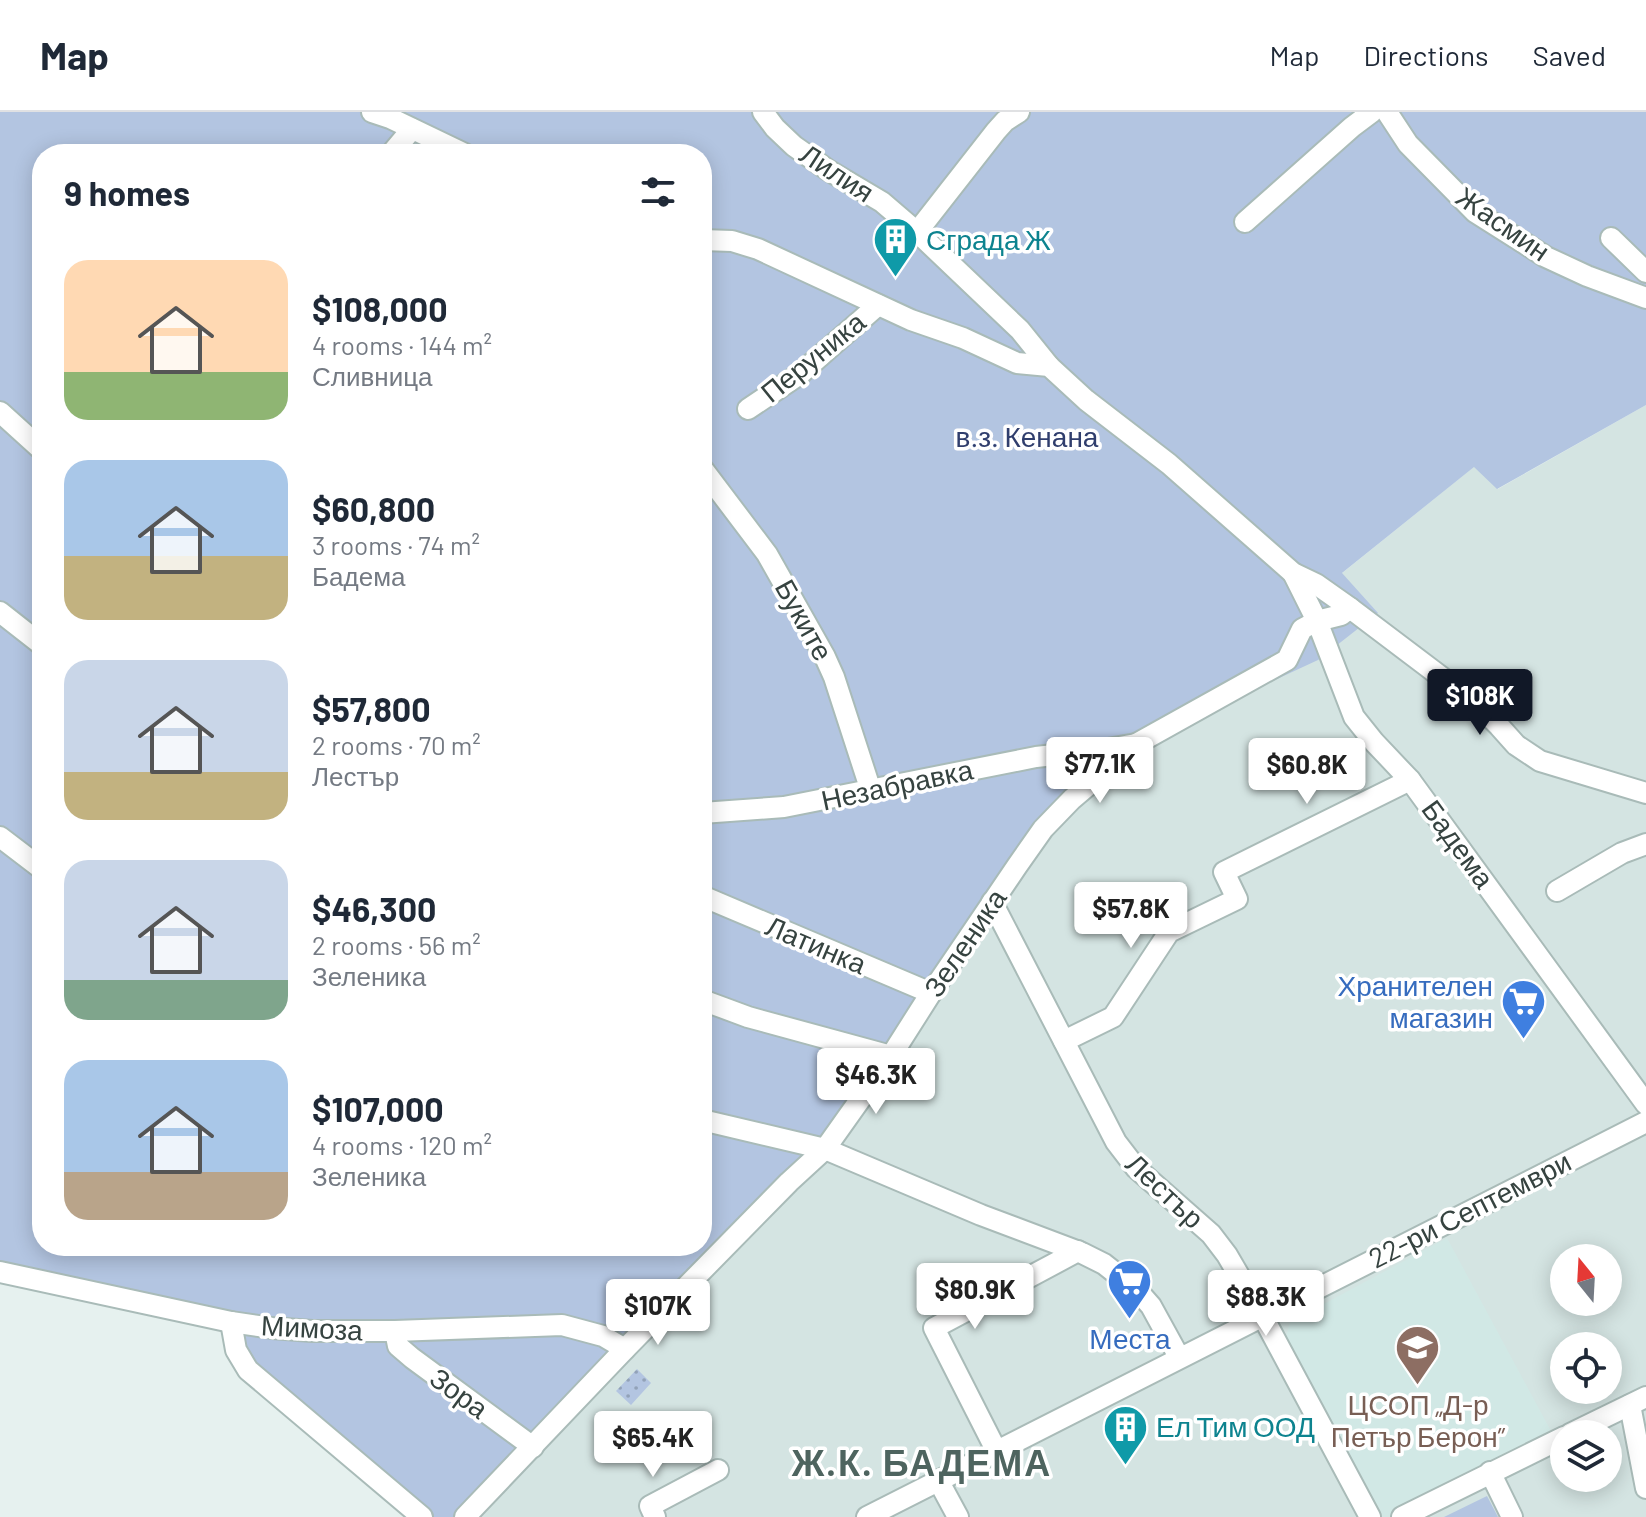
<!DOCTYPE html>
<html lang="en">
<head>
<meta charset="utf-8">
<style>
	body { margin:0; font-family:Barlow,sans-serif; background:#f6f6f7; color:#1f2937; height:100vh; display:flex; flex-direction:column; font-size:30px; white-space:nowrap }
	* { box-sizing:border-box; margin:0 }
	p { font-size:26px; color:#747a83 }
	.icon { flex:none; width:44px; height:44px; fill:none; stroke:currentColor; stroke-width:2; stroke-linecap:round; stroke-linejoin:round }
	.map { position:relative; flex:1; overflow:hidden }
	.details { position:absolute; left:32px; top:32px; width:680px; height:1112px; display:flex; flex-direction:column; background:#fff; border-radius:32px; box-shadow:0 4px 20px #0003 }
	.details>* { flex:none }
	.needle { width:52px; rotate:342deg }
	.controls { position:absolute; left:1550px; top:1132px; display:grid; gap:16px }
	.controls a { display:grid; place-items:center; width:72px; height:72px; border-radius:50%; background:#fff; box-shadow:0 4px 20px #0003; font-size:40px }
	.price { position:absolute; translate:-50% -68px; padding:0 18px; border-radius:8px; background:#fff; color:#222; font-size:26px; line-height:52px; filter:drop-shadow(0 2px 4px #0008) }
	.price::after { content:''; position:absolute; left:50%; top:48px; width:24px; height:18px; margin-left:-12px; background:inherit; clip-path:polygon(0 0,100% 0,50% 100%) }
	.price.selected { background:#111827; color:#fff }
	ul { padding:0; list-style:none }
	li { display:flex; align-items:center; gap:24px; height:200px; padding:0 32px }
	li span { display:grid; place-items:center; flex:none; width:224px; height:160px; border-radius:24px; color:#555 }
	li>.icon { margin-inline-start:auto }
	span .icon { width:96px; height:96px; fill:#fffc; stroke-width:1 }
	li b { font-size:34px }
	h2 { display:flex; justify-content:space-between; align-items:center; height:96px; padding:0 32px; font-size:34px }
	header { display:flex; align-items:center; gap:48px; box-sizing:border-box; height:112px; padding:0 40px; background:#fff; border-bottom:2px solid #e0e1e3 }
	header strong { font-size:38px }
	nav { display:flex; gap:44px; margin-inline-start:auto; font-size:28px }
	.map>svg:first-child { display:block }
	.residential { fill:#d4e4e2; fill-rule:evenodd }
	.education { fill:#d1e8e5 }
	.green { fill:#b3c5e1; fill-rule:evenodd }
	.park { fill:url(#park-dots) }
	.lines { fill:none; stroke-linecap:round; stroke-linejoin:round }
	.minor-casing { stroke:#a9bbb8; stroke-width:24 }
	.minor { stroke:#fff; stroke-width:20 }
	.labels { text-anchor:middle; stroke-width:7; stroke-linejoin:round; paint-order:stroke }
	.street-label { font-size:28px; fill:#364340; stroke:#fff }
	.culture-label { font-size:28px; fill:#0d838f; stroke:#fff; text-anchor:start }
	.park-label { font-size:28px; fill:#303e6d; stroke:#fff }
	.shop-label { font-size:28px; fill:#366cbe; stroke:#fff; text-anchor:end }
	.education-label { font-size:28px; fill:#785e54; stroke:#fff }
	.district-label { font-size:36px; font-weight:bold; letter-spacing:2px; fill:#4e645f; stroke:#fff }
</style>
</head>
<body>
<header>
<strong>Map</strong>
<nav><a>Map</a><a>Directions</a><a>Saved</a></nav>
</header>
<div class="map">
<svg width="1646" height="1405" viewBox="0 0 1646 1405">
	<defs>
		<pattern id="park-dots" width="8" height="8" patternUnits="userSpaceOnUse" patternTransform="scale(2)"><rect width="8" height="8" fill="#b3c5e1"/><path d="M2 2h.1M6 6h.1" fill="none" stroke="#92a2b8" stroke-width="1.8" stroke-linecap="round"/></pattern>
	</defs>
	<rect width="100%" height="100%" fill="#e6f1ef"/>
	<path class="residential" d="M1646 293V1405H465L624 1237 1043 717 1138 631 1377 501 1341 462 1475 354 1498 377ZM1564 1146H1608V1190H1564ZM1564 1234H1608V1278H1564ZM1564 1322H1608V1366H1564Z"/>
	<path class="education" d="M1447 1126 1552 1321 1395 1405H1379L1285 1229 1290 1210Z"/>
	<g class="green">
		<path d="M0 0H1646V293L1497 377 1474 355 1342 461 1378 501 1318 548 1138 631 1072 687 825 1037 465 1405H421L240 1257 223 1202 0 1162ZM42 42H702V1134H42Z"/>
		<path d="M1487 1384 1498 1405H1444Z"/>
	</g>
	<path class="park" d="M637 1257 651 1271 631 1293 616 1279Z"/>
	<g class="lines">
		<defs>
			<g id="minor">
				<path d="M372 0 390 6 465 42"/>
				<path d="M763 0 775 16 794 34 828 58 882 90 917 120 1020 218 1049 254"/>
				<path d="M1387 0 1408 32 1475 100 1546 145 1587 164 1646 186"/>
				<path d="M391 42 412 17"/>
				<path d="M1245 110 1352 15 1372 0"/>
				<path d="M917 120 996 19 1005 9 1019 0"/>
				<path d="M1611 126 1646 160"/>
				<path d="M702 128 732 129 758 137 911 208 963 226 1017 251 1049 254 1086 288 1169 352 1293 461 1316 472 1350 496 1477 592 1499 614 1516 633 1540 649 1646 681"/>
				<path d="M748 297 800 262 878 193"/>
				<path d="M0 300 42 338"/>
				<path d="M702 356 767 442 825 545 834 565 871 679"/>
				<path d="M1293 461 1317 509 1354 605 1374 630 1410 668 1646 992"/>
				<path d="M0 500 42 533"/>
				<path d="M702 701 784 695 1036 645 1108 637 1136 632"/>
				<path d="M0 725 42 757"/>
				<path d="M1557 779 1622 741 1646 732"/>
				<path d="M702 784 931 881"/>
				<path d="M992 790 1116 1030 1136 1056 1211 1122 1227 1143 1262 1203 1370 1405"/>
				<path d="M702 888 748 905 891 944"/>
				<path d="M1064 929 1113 905 1169 820 1237 787 1224 760 1410 668"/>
				<path d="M702 1008 825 1037 981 1103 1082 1141 1104 1152 1137 1178 1151 1194 1179 1245"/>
				<path d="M0 1160 231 1210 272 1216 312 1219H395L562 1213 603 1224 625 1237"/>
				<path d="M231 1210 236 1238 248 1258 422 1405"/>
				<path d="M395 1219 398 1234 412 1246 533 1335"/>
				<path d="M1630 1293 1646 1376"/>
				<path d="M1570 1322 1646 1285"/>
				<path d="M996 1338 934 1216 1078 1139"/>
				<path d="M1490 1360 1512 1405"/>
				<path d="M938 1368 958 1405"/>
				<path d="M465 1405 625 1237 789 1070 825 1037 891 944 931 881 1017 754 1043 717 1072 687 1138 631 1287 548 1302 517 1317 509 1341 503 1350 496"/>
				<path d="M655 1405 650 1394 718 1358"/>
				<path d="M867 1405 1646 1010"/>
				<path d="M1402 1405 1564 1325"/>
			</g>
		</defs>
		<use href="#minor" class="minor-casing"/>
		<use href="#minor" class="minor"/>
	</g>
	<defs>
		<symbol id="building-pin" viewBox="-11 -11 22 30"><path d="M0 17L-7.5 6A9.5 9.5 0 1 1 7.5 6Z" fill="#0f9aa8" stroke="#fff"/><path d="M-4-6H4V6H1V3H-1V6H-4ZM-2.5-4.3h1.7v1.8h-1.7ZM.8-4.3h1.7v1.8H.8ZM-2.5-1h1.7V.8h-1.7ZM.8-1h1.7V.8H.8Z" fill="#fff"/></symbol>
		<symbol id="supermarket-pin" viewBox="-11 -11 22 30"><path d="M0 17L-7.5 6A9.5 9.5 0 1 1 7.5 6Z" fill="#3f7fe0" stroke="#fff"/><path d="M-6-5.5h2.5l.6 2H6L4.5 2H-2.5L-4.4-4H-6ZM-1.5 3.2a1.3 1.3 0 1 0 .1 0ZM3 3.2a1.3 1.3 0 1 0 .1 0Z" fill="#fff"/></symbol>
		<symbol id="school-pin" viewBox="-11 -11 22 30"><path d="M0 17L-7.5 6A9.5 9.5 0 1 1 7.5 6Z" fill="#8d6e63" stroke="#fff"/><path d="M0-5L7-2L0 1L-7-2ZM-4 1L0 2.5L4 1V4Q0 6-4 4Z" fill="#fff"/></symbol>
	</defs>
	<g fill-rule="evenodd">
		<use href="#building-pin" x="870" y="102" width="51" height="69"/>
		<use href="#supermarket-pin" x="1498" y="864" width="51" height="69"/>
		<use href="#supermarket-pin" x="1104" y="1144" width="51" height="69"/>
		<use href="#school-pin" x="1392" y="1210" width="51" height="69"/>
		<use href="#building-pin" x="1100" y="1290" width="51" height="69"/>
	</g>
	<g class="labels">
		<g class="street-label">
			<text transform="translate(837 61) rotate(33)" y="10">Лилия</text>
			<text transform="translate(1503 112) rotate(35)" y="10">Жасмин</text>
			<text transform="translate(813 245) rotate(-39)" y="10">Перуника</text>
			<text transform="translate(804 508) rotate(61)" y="10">Буките</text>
			<text transform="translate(897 673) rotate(-12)" y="10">Незабравка</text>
			<text transform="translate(1458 732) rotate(54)" y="10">Бадема</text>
			<text transform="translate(965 831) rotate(-56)" y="10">Зеленика</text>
			<text transform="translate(816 833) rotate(23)" y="10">Латинка</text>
			<text transform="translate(1165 1079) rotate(43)" y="10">Лестър</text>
			<text transform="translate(1470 1098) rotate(-27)" y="10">22-ри Септември</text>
			<text transform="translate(312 1216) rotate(3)" y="10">Мимоза</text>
			<text transform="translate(459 1281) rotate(36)" y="10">Зора</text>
		</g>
		<g class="culture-label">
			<text x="926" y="138">Сграда Ж</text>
			<text x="1156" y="1325">Ел Тим ООД</text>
		</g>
		<g class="park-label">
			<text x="1027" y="335">в.з. Кенана</text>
		</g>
		<g class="shop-label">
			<text x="1493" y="884">Хранителен<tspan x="1493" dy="32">магазин</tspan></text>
			<text x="1130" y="1237" text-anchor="middle">Места</text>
		</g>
		<g class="education-label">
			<text x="1418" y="1303">ЦСОП „Д-р<tspan x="1418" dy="32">Петър Берон”</tspan></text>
		</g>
		<g class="district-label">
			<text x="922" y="1364">Ж.К. БАДЕМА</text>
		</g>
	</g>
</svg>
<div class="controls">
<a><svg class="needle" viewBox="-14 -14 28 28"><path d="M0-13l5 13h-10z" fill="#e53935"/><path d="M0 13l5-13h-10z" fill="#747a83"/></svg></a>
<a><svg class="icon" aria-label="locate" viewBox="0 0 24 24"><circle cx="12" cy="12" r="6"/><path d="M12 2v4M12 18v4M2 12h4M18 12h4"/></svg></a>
<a><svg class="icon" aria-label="layers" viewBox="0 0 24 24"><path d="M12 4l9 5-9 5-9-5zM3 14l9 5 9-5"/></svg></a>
</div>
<b class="price selected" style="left:1480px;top:625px">$108K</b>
<b class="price" style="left:1100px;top:693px">$77.1K</b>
<b class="price" style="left:1307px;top:694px">$60.8K</b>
<b class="price" style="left:1131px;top:838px">$57.8K</b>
<b class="price" style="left:876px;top:1004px">$46.3K</b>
<b class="price" style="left:975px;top:1219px">$80.9K</b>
<b class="price" style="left:1266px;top:1226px">$88.3K</b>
<b class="price" style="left:658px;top:1235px">$107K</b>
<b class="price" style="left:653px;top:1367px">$65.4K</b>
<section class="details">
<h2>9 homes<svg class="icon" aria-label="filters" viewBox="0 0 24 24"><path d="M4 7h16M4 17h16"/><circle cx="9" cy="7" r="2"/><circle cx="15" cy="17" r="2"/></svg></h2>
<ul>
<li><span style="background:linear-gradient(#ffd9b3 70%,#8fb573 0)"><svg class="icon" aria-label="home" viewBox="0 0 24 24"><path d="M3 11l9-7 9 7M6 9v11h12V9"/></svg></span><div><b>$108,000</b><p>4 rooms · 144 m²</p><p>Сливница</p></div></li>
<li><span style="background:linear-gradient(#a9c7e8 60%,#c2b280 0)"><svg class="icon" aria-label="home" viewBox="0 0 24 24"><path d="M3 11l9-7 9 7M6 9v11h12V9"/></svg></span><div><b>$60,800</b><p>3 rooms · 74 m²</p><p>Бадема</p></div></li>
<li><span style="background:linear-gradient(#c9d6e8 70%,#c2b280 0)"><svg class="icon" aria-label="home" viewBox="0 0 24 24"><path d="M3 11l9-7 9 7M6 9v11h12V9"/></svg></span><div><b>$57,800</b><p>2 rooms · 70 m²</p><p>Лестър</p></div></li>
<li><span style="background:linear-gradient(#c9d6e8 75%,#7fa58c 0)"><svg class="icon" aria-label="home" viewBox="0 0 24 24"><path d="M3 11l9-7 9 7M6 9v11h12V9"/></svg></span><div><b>$46,300</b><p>2 rooms · 56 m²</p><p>Зеленика</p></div></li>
<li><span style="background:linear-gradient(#a9c7e8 70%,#b9a48a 0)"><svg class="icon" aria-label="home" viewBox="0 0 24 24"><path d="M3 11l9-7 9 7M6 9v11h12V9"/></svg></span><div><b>$107,000</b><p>4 rooms · 120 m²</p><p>Зеленика</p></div></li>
</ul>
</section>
</div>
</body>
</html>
